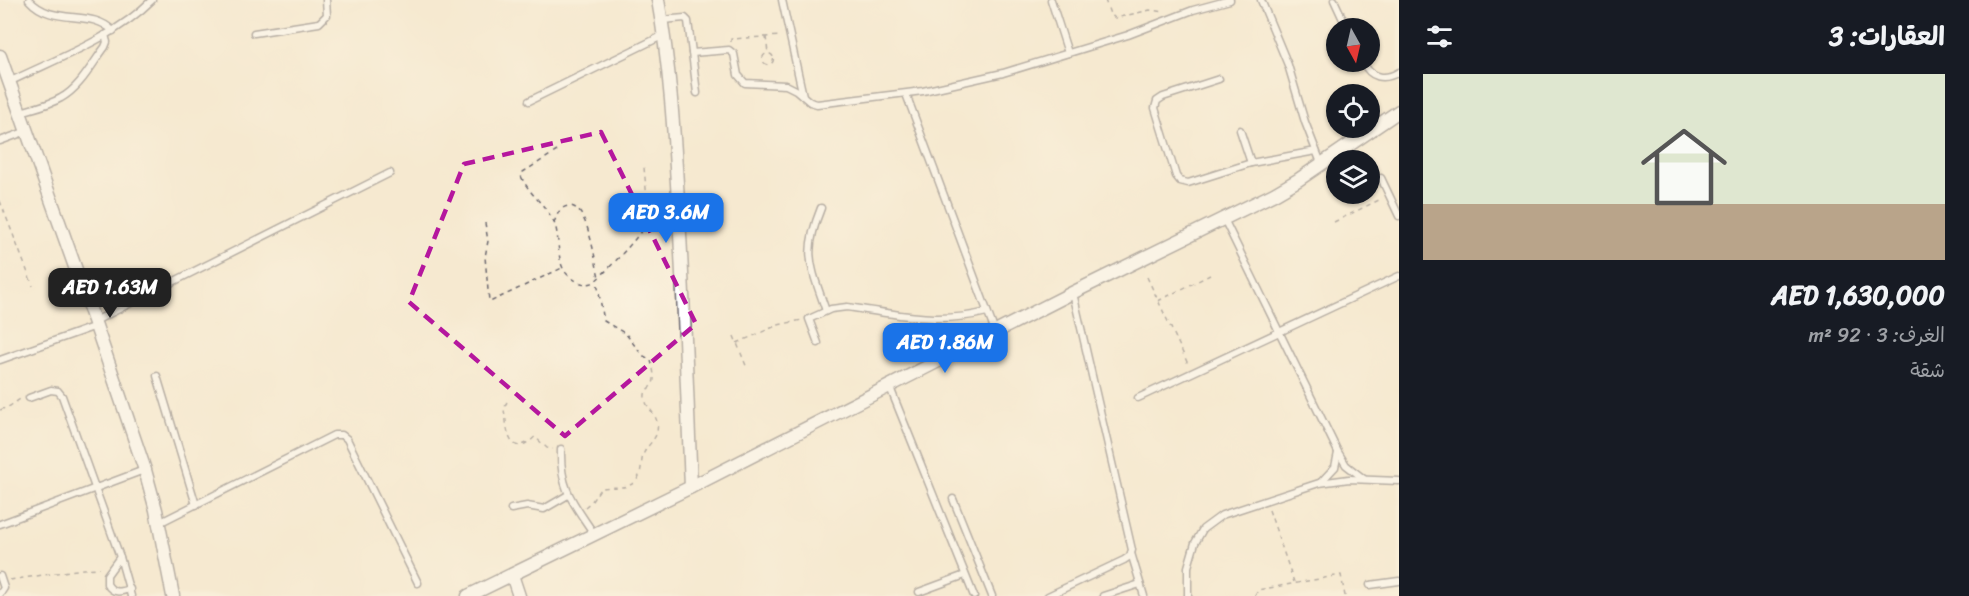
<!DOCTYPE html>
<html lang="ar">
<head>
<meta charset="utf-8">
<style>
	body { margin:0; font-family:Sriracha,"Playpen Sans Arabic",sans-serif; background:#242831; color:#f1f3f6; direction:rtl; height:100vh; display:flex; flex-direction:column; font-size:22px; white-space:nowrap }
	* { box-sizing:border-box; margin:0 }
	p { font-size:20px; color:#9ea1a6 }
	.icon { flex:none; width:33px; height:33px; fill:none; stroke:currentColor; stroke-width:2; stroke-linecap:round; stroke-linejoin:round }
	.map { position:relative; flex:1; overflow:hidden; direction:ltr }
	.panel { display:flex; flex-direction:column; background:#171b24; width:570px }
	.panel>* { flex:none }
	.needle { width:39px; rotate:172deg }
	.controls { position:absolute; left:1326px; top:18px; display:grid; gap:12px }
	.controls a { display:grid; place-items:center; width:54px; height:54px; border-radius:50%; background:#171b24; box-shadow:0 2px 4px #0004; font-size:30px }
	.price { position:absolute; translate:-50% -51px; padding:0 14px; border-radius:12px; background:#1a73e8; color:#fff; font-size:20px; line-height:39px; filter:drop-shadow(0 2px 3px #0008) }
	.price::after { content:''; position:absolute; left:50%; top:36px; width:18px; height:14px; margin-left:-9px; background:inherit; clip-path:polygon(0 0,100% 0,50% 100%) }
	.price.active { background:#222; color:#fff }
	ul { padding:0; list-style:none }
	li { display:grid; align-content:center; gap:12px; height:318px; padding:0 24px }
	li+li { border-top:2px solid #363941 }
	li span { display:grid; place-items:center; height:186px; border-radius:0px; color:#555 }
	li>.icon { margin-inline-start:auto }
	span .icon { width:108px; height:108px; fill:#fffc; stroke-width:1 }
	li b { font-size:26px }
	h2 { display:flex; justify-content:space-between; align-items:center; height:72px; padding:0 24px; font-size:26px }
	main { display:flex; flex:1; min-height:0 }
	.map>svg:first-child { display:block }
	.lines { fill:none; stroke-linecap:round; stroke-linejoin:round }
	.service-casing { stroke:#6c686f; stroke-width:9 }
	.minor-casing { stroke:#6c686f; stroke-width:15 }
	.path { stroke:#6c686f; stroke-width:1.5; stroke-dasharray:4.5 4.5; stroke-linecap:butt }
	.service { stroke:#fff; stroke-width:6 }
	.minor { stroke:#fff; stroke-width:12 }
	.marked { fill:none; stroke:#b5179e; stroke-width:4.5; stroke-dasharray:12 8; stroke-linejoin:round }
</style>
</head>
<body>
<main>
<section class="panel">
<h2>العقارات: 3<svg class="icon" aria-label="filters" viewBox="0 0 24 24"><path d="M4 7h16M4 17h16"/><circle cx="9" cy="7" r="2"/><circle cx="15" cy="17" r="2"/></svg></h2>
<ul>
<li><span style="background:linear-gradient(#dfe7d0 70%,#b9a48a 0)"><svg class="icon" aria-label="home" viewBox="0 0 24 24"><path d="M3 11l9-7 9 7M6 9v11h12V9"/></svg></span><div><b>AED 1,630,000</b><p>الغرف: 3 · 92 m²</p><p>شقة</p></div></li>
</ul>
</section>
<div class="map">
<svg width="1399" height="596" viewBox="0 0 1399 596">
	<rect width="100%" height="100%" fill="#fcf5e5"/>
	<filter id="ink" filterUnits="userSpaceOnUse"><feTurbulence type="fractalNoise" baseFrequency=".0167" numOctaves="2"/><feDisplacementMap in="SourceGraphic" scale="12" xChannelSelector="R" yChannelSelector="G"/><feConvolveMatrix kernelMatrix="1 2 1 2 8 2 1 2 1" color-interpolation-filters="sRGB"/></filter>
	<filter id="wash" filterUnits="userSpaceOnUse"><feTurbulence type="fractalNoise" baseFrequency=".008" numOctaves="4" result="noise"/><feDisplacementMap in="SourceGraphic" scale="24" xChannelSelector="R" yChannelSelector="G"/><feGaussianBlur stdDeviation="1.35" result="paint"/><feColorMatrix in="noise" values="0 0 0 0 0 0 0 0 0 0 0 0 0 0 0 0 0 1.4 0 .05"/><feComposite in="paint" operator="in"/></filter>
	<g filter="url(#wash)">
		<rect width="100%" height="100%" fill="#f6e9d0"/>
	</g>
	<g filter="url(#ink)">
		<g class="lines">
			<defs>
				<g id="service">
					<path d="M29 0C53 27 91 8 113 31"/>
					<path d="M782 0 803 96"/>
					<path d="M1051 0 1068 53"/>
					<path d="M1261 0 1288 65 1305 122 1321 163"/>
					<path d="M1334 0 1347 28"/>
					<path d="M662 20 685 18 688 21 697 93"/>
					<path d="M254 33 319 23 327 15 326 0"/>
					<path d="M692 53 729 50 734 54 738 75 745 83 786 85 796 90 810 102 817 104 923 91 1003 73 1128 35 1193 10 1230 0"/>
					<path d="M1363 62C1370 78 1384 81 1399 72"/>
					<path d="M1219 79 1163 97 1157 101 1155 108 1176 176 1180 181 1188 183 1251 163 1316 151"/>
					<path d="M9 82C58 58 113 39 152 0"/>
					<path d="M906 94 995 332"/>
					<path d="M529 101 664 35"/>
					<path d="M20 112C34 108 49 105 61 98 80 88 92 64 105 47L107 42 105 35"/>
					<path d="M1240 130 1251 163"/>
					<path d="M0 141 27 131"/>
					<path d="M1381 178 1399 216"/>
					<path d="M821 208C802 255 811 266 826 311"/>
					<path d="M1224 219 1338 452 1346 465 1364 479"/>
					<path d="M95 321 390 173"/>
					<path d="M818 343 809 319 831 309 847 307C898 314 935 325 987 312"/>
					<path d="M0 360 96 326"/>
					<path d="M157 376 196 505"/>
					<path d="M889 385 974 596"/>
					<path d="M29 398 51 390 58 391 62 396 120 557 131 596"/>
					<path d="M1138 398 1399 276"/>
					<path d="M561 449C560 490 573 502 594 534"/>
					<path d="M1321 482 1335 467 1338 453"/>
					<path d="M953 499 992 596"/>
					<path d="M511 509 527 506 544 509 568 495"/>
					<path d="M159 523 334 435H342L347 439 418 583"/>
					<path d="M0 524 144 470"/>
					<path d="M1131 553 1144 596"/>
					<path d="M120 557 107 575V584C113 594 120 592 130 589"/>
					<path d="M0 576 4 588 0 594"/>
					<path d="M1370 585 1399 581"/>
					<path d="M919 592 965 575"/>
					<path d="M1048 596 1124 560 1130 556 1132 550 1073 293"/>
					<path d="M1103 596 1140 584"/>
					<path d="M1188 596V567L1195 543 1203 529 1222 515 1319 483 1349 479 1399 481"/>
				</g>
				<g id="minor">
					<path d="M658 0C670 66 674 133 678 200 684 295 687 391 691 487"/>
					<path d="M0 56 96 326 145 470 156 510 173 596"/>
					<path d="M512 575 519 596"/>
					<path d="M468 596 691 487 1072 293 1274 194 1298 180 1399 111"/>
				</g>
			</defs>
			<use href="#service" class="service-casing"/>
			<use href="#minor" class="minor-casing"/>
			<g class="path">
				<path d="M1105 0 1110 14 1115 18 1150 10 1164 12"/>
				<path d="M766 37 768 53"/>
				<path d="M731 42V39L781 36"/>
				<circle cx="768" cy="59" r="5.5"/>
				<path d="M557 151 523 172 521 176C529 195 548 206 555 225 560 239 556 263 567 274 573 280 583 286 592 283 599 280 641 235 644 226 650 212 645 182 644 167"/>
				<path d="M0 201 33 286"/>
				<path d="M1334 222 1381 199"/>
				<path d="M485 223 488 241 485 257 489 301H492L562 268"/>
				<path d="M554 223C557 215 559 207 569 206 588 204 595 262 599 277"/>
				<path d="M1147 277 1188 364"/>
				<path d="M1158 301 1210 275"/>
				<path d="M734 336 747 368"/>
				<path d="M737 343 778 325 802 320"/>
				<path d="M507 402C502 410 505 413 506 421 507 431 510 454 528 442 531 441 533 438 535 437L547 448 553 449"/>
				<path d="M0 410 10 406 20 399"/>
				<path d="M585 507 592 501 600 489C610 485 622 490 632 484 643 477 640 466 643 455 648 442 660 439 657 422 655 412 646 408 645 398 644 389 650 389 653 383 656 377 652 366 651 360L642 355 626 334 604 321 597 282"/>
				<path d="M1269 510 1294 582"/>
				<path d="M10 580 83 569 100 568"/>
				<path d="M1255 596 1258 590 1341 575 1345 596"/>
			</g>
			<use href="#service" class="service"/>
			<use href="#minor" class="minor"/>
		</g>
	</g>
	<path d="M0 0H1399V596H0ZM601 132 696 324 565 436 409 302 464 164Z" fill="#f6e9d0" fill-opacity=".55" fill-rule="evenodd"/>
	<path class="marked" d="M601 132 696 324 565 436 409 302 464 164Z"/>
</svg>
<div class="controls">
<a><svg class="needle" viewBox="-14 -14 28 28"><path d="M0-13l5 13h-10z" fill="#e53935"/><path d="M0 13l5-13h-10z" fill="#9ea1a6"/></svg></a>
<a><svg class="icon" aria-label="locate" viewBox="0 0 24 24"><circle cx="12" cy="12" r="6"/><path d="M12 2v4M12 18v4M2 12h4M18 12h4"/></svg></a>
<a><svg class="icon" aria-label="layers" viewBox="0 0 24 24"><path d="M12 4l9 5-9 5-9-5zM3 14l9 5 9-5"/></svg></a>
</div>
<b class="price" style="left:666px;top:244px">AED 3.6M</b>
<b class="price active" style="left:110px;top:319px">AED 1.63M</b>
<b class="price" style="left:945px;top:374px">AED 1.86M</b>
</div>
</main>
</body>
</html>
